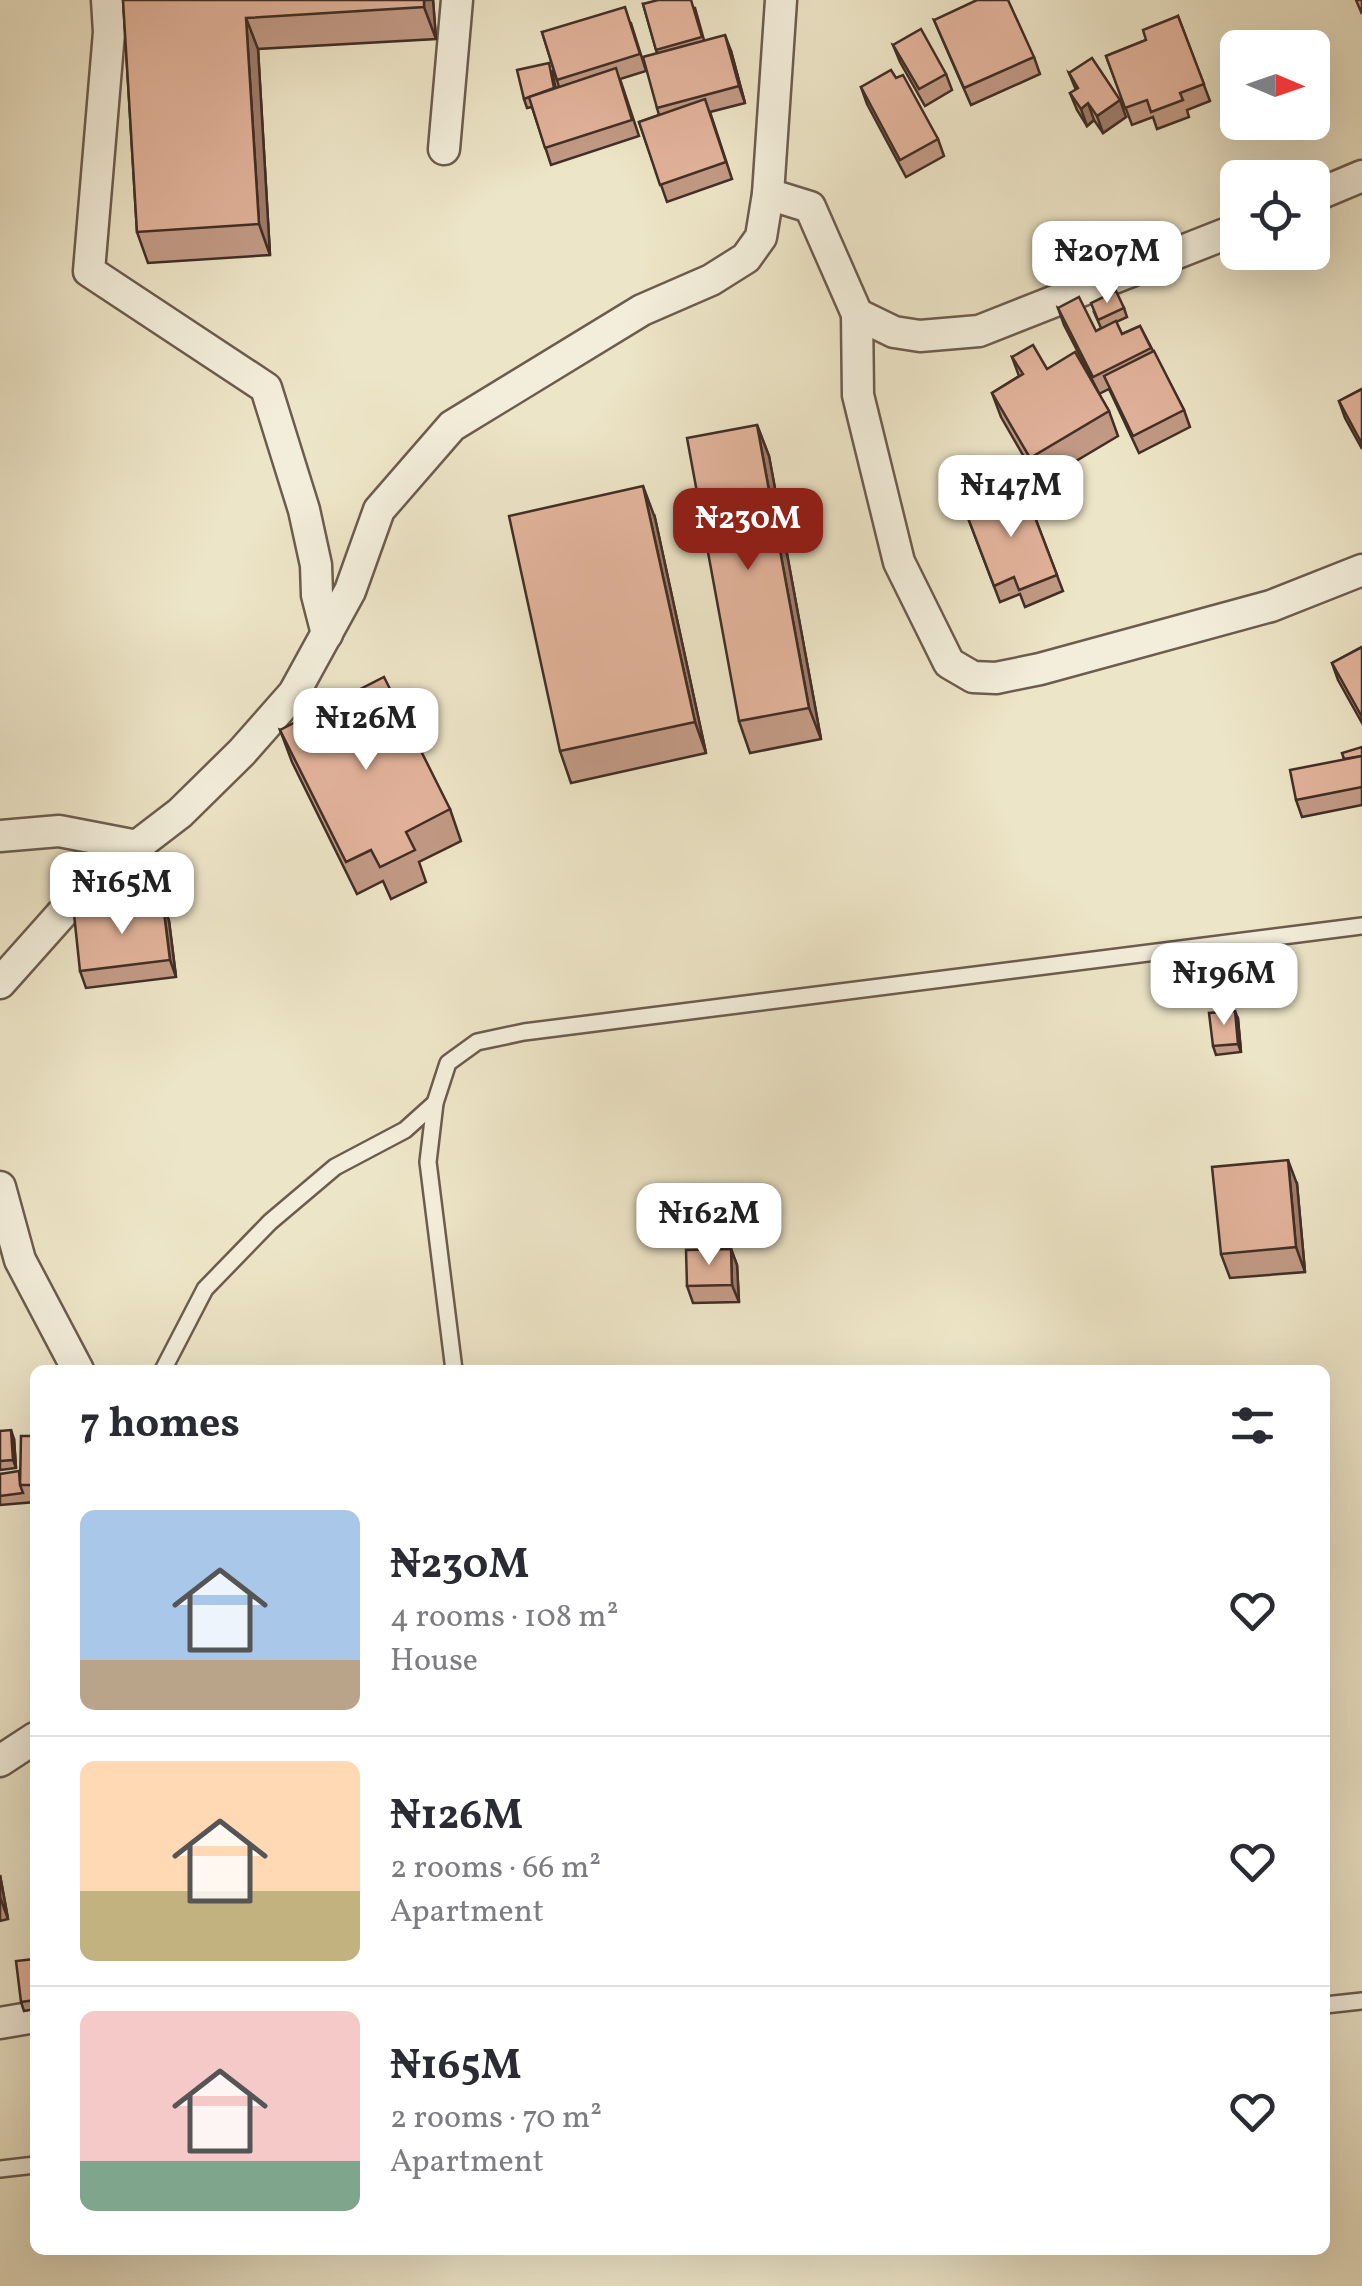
<!DOCTYPE html>
<html lang="en">
<head>
<meta charset="utf-8">
<style>
	body { margin:0; font-family:Vollkorn,serif; background:#f2f2f3; color:#2b2b33; height:100vh; display:flex; flex-direction:column; font-size:38px; white-space:nowrap }
	* { box-sizing:border-box; margin:0 }
	p { font-size:32px; color:#7c7c81 }
	.icon { flex:none; width:55px; height:55px; fill:none; stroke:currentColor; stroke-width:2; stroke-linecap:round; stroke-linejoin:round }
	.map { position:relative; flex:1; overflow:hidden }
	.panel { position:absolute; left:30px; top:1365px; width:1300px; height:890px; display:flex; flex-direction:column; background:#fff; border-radius:15px; box-shadow:0 10px 40px #0002 }
	.panel>* { flex:none }
	.needle { width:65px; rotate:92deg }
	.fabs { position:absolute; left:1220px; top:30px; display:grid; gap:20px }
	.fabs a { display:grid; place-items:center; width:110px; height:110px; border-radius:15px; background:#fff; box-shadow:0 10px 40px #0002; font-size:50px }
	.price { position:absolute; translate:-50% -85px; padding:0 22px; border-radius:20px; background:#fff; color:#222; font-size:32px; line-height:65px; filter:drop-shadow(0 2px 5px #0008) }
	.price::after { content:''; position:absolute; left:50%; top:60px; width:30px; height:22px; margin-left:-15px; background:inherit; clip-path:polygon(0 0,100% 0,50% 100%) }
	.price.active { background:#8f2418; color:#fff }
	ul { padding:0; list-style:none }
	li { display:flex; align-items:center; gap:30px; height:250px; padding:0 50px }
	li+li { border-top:2px solid #e1e1e2 }
	li span { display:grid; place-items:center; flex:none; width:280px; height:200px; border-radius:15px; color:#555 }
	li>.icon { margin-inline-start:auto }
	span .icon { width:120px; height:120px; fill:#fffc; stroke-width:1 }
	li b { font-size:42px }
	h2 { display:flex; justify-content:space-between; align-items:center; height:120px; padding:0 50px; font-size:42px }
	.map>svg:first-child { display:block }
	.lines { fill:none; stroke-linecap:round; stroke-linejoin:round }
	.lane-casing { stroke:#6c5c4e; stroke-width:20 }
	.street-casing { stroke:#6c5c4e; stroke-width:35 }
	.lane { stroke:#f3eedb; stroke-width:15 }
	.street { stroke:#f3eedb; stroke-width:30 }
	.wall { fill:#c29a85; stroke:#412e26; stroke-width:2.5 }
	.shaded-wall { fill:#9e7d6c; stroke:#412e26; stroke-width:2.5 }
	.building { fill:#e2b39b; stroke:#412e26; stroke-width:2.5 }
</style>
</head>
<body>
<div class="map">
<svg width="1362" height="2286" viewBox="0 0 1362 2286">
	<rect width="100%" height="100%" fill="#ede5c7"/>
	<filter id="stains"><feTurbulence type="fractalNoise" baseFrequency=".002" numOctaves="4"/><feColorMatrix values="0 0 0 0 .2 0 0 0 0 .09 0 0 0 0 .02 0 0 0 .5 -.17"/></filter>
	<radialGradient id="worn" r=".72"><stop offset=".6" stop-color="#630" stop-opacity="0"/><stop offset="1" stop-color="#630" stop-opacity=".3"/></radialGradient>
	<g class="lines">
		<defs>
			<g id="lane">
				<path d="M163 1370 205 1289 270 1222 335 1167 405 1130 435 1103"/>
				<path d="M454 1370 428 1162 435 1103 448 1063 477 1042 524 1032 1362 926"/>
				<path d="M1325 2005 1362 2001"/>
				<path d="M0 2169 35 2165"/>
			</g>
			<g id="street">
				<path d="M107 0 109 32 89 271 266 388 304 510 316 565 317 595 327 634"/>
				<path d="M444 149 457 0"/>
				<path d="M768 194 810 207 857 314 894 332 920 336 979 331 1238 229"/>
				<path d="M1312 197 1362 176"/>
				<path d="M857 314 858 395 899 562 949 663 973 677 996 678 1040 669 1271 606 1362 570"/>
				<path d="M0 836 59 831 137 846"/>
				<path d="M0 983 90 882 180 813 242 752 294 693 350 591 379 510 452 426 642 310 711 280 746 258 761 237 768 194 781 0"/>
				<path d="M0 1187 20 1260 78 1370"/>
				<path d="M0 1761 35 1738"/>
				<path d="M0 2023 35 2017"/>
			</g>
		</defs>
		<use href="#lane" class="lane-casing"/>
		<use href="#street" class="street-casing"/>
		<use href="#lane" class="lane"/>
		<use href="#street" class="street"/>
	</g>
	<g class="wall">
		<path d="M123 0H433L436 39 258 49 270 255 148 263 137 232Z"/>
		<path d="M643 4 695 8 704 40 731 51 745 103 710 112 732 179 667 202 639 122 659 115 657 108V53Z"/>
		<path d="M1178 16 1210 101 1187 110 1189 117 1157 129 1153 117 1132 125 1106 56 1146 40Z"/>
		<path d="M934 20 1034 57 1040 74 971 105Z"/>
		<path d="M631 23 646 71 620 79 639 136 551 165 532 107 527 108 524 99 552 72 556 88 559 87 542 32Z"/>
		<path d="M893 45 946 74 952 90 925 106 900 62Z"/>
		<path d="M1069 73 1126 117 1103 133 1094 120 1087 126 1077 110 1070 93 1076 90Z"/>
		<path d="M896 78 938 139 944 156 906 177 867 104 861 87Z"/>
		<path d="M1058 308 1096 331 1101 328 1094 312 1124 308 1127 317 1116 322 1122 334 1140 326 1184 410 1190 427 1139 453 1109 389 1099 394 1109 411 1118 436 1039 483 1001 417 992 393 1019 376 1012 357 1047 369 1099 393 1064 325Z"/>
		<path d="M1362 389V449L1345 418 1339 401Z"/>
		<path d="M757 425 769 456 821 739 750 753 739 721Z"/>
		<path d="M1023 486 1063 591 1025 607 1020 594 1000 602 965 510Z"/>
		<path d="M655 518 706 753 571 783 560 751Z"/>
		<path d="M1362 647V723L1338 680 1332 663Z"/>
		<path d="M280 730 450 809 461 841 419 862 426 882 391 899 383 881 357 894 292 762Z"/>
		<path d="M1362 747V805L1302 817 1296 800 1344 759Z"/>
		<path d="M163 904 169 921 176 977 86 988 80 971Z"/>
		<path d="M1238 1019 1241 1052 1216 1055 1213 1046Z"/>
		<path d="M1297 1184 1305 1272 1230 1278 1221 1254Z"/>
		<path d="M731 1249 737 1265 739 1302 693 1303 687 1286Z"/>
		<path d="M0 1431 14 1439 16 1468 0 1470Z"/>
		<path d="M35 1436V1502L0 1505V1474H20Z"/>
		<path d="M0 1875 8 1919 0 1921Z"/>
		<path d="M35 1959V2009L24 2011 21 2002Z"/>
	</g>
	<g class="shaded-wall">
		<path d="M424 0H433L436 39 424 7Z"/>
		<path d="M246 18 258 49 270 255 259 224Z"/>
		<path d="M725 35 731 51 745 103 739 86Z"/>
		<path d="M1120 100 1126 117 1103 133 1097 116Z"/>
		<path d="M1088 103 1094 120 1087 126 1081 109Z"/>
		<path d="M757 425 769 456 821 739 809 708Z"/>
		<path d="M643 486 655 518 706 753 695 722Z"/>
		<path d="M163 904 169 921 176 977 170 960Z"/>
		<path d="M1235 1011 1238 1019 1241 1052 1238 1044Z"/>
		<path d="M1288 1160 1297 1184 1305 1272 1296 1247Z"/>
		<path d="M731 1249 737 1265 739 1302 732 1285Z"/>
		<path d="M11 1430 14 1439 16 1468 13 1460Z"/>
		<path d="M0 1875 8 1919 0 1897Z"/>
	</g>
	<g class="building">
		<path d="M123 0H424V7L246 18 259 224 137 232Z"/>
		<path d="M658 0H691L702 37 656 50 643 4Z"/>
		<path d="M977 0H1008L1034 57 964 88 934 20Z"/>
		<path d="M1356 0H1362V14Z"/>
		<path d="M625 7 640 54 557 80 542 32Z"/>
		<path d="M1178 16 1204 84 1180 93 1183 100 1151 112 1147 100 1125 108 1106 56 1146 40 1143 30Z"/>
		<path d="M921 29 946 74 919 89 893 45Z"/>
		<path d="M725 35 739 86 657 108 643 57Z"/>
		<path d="M1092 58 1120 100 1097 116 1088 103 1081 109 1070 93 1078 88 1069 73Z"/>
		<path d="M549 63 554 88 524 99 517 70Z"/>
		<path d="M616 68 632 120 545 148 529 97Z"/>
		<path d="M891 70 896 78 903 75 938 139 900 160 861 87Z"/>
		<path d="M705 99 726 162 660 185 639 122Z"/>
		<path d="M1116 291 1124 308 1098 320 1091 303Z"/>
		<path d="M1079 297 1096 331 1116 321 1122 334 1140 326 1151 348 1093 377 1058 308Z"/>
		<path d="M1033 345 1047 369 1075 352 1109 411 1030 458 992 393 1023 374 1012 357Z"/>
		<path d="M1154 351 1184 410 1133 436 1104 376Z"/>
		<path d="M1362 389V444L1339 401Z"/>
		<path d="M757 425 809 708 739 721 687 438Z"/>
		<path d="M643 486 695 722 560 751 509 516Z"/>
		<path d="M1023 486 1057 575 1019 590 1014 577 994 586 965 510Z"/>
		<path d="M1362 647V717L1332 663Z"/>
		<path d="M384 677 450 809 406 832 415 850 380 867 371 850 346 862 280 730Z"/>
		<path d="M1362 747V756L1344 759 1342 753Z"/>
		<path d="M1362 756V787L1296 800 1290 770Z"/>
		<path d="M163 904 170 960 80 971 74 914Z"/>
		<path d="M1235 1011 1238 1044 1213 1046 1209 1013Z"/>
		<path d="M1288 1160 1296 1247 1221 1254 1212 1167Z"/>
		<path d="M731 1249 732 1285 687 1286 686 1250Z"/>
		<path d="M11 1430 13 1460 0 1461V1431Z"/>
		<path d="M21 1436H35V1485H20Z"/>
		<path d="M19 1471 20 1485 23 1493 0 1496V1474Z"/>
		<path d="M35 1959V2000L21 2002 16 1961Z"/>
	</g>
	<rect width="100%" height="100%" filter="url(#stains)"/>
	<rect width="100%" height="100%" fill="url(#worn)"/>
</svg>
<div class="fabs">
<a><svg class="needle" viewBox="-14 -14 28 28"><path d="M0-13l5 13h-10z" fill="#e53935"/><path d="M0 13l5-13h-10z" fill="#7c7c81"/></svg></a>
<a><svg class="icon" aria-label="locate" viewBox="0 0 24 24"><circle cx="12" cy="12" r="6"/><path d="M12 2v4M12 18v4M2 12h4M18 12h4"/></svg></a>
</div>
<b class="price" style="left:1107px;top:306px">₦207M</b>
<b class="price" style="left:1011px;top:540px">₦147M</b>
<b class="price active" style="left:748px;top:573px">₦230M</b>
<b class="price" style="left:366px;top:773px">₦126M</b>
<b class="price" style="left:122px;top:937px">₦165M</b>
<b class="price" style="left:1224px;top:1028px">₦196M</b>
<b class="price" style="left:709px;top:1268px">₦162M</b>
<section class="panel">
<h2>7 homes<svg class="icon" aria-label="filters" viewBox="0 0 24 24"><path d="M4 7h16M4 17h16"/><circle cx="9" cy="7" r="2"/><circle cx="15" cy="17" r="2"/></svg></h2>
<ul>
<li><span style="background:linear-gradient(#a9c7e8 75%,#b9a48a 0)"><svg class="icon" aria-label="home" viewBox="0 0 24 24"><path d="M3 11l9-7 9 7M6 9v11h12V9"/></svg></span><div><b>₦230M</b><p>4 rooms · 108 m²</p><p>House</p></div><svg class="icon" aria-label="heart" viewBox="0 0 24 24"><path d="M12 20l-8-8c-3-5 5-10 8-4 3-6 11-1 8 4z"/></svg></li>
<li><span style="background:linear-gradient(#ffd9b3 65%,#c2b280 0)"><svg class="icon" aria-label="home" viewBox="0 0 24 24"><path d="M3 11l9-7 9 7M6 9v11h12V9"/></svg></span><div><b>₦126M</b><p>2 rooms · 66 m²</p><p>Apartment</p></div><svg class="icon" aria-label="heart" viewBox="0 0 24 24"><path d="M12 20l-8-8c-3-5 5-10 8-4 3-6 11-1 8 4z"/></svg></li>
<li><span style="background:linear-gradient(#f6c9c9 75%,#7fa58c 0)"><svg class="icon" aria-label="home" viewBox="0 0 24 24"><path d="M3 11l9-7 9 7M6 9v11h12V9"/></svg></span><div><b>₦165M</b><p>2 rooms · 70 m²</p><p>Apartment</p></div><svg class="icon" aria-label="heart" viewBox="0 0 24 24"><path d="M12 20l-8-8c-3-5 5-10 8-4 3-6 11-1 8 4z"/></svg></li>
</ul>
</section>
</div>
</body>
</html>
